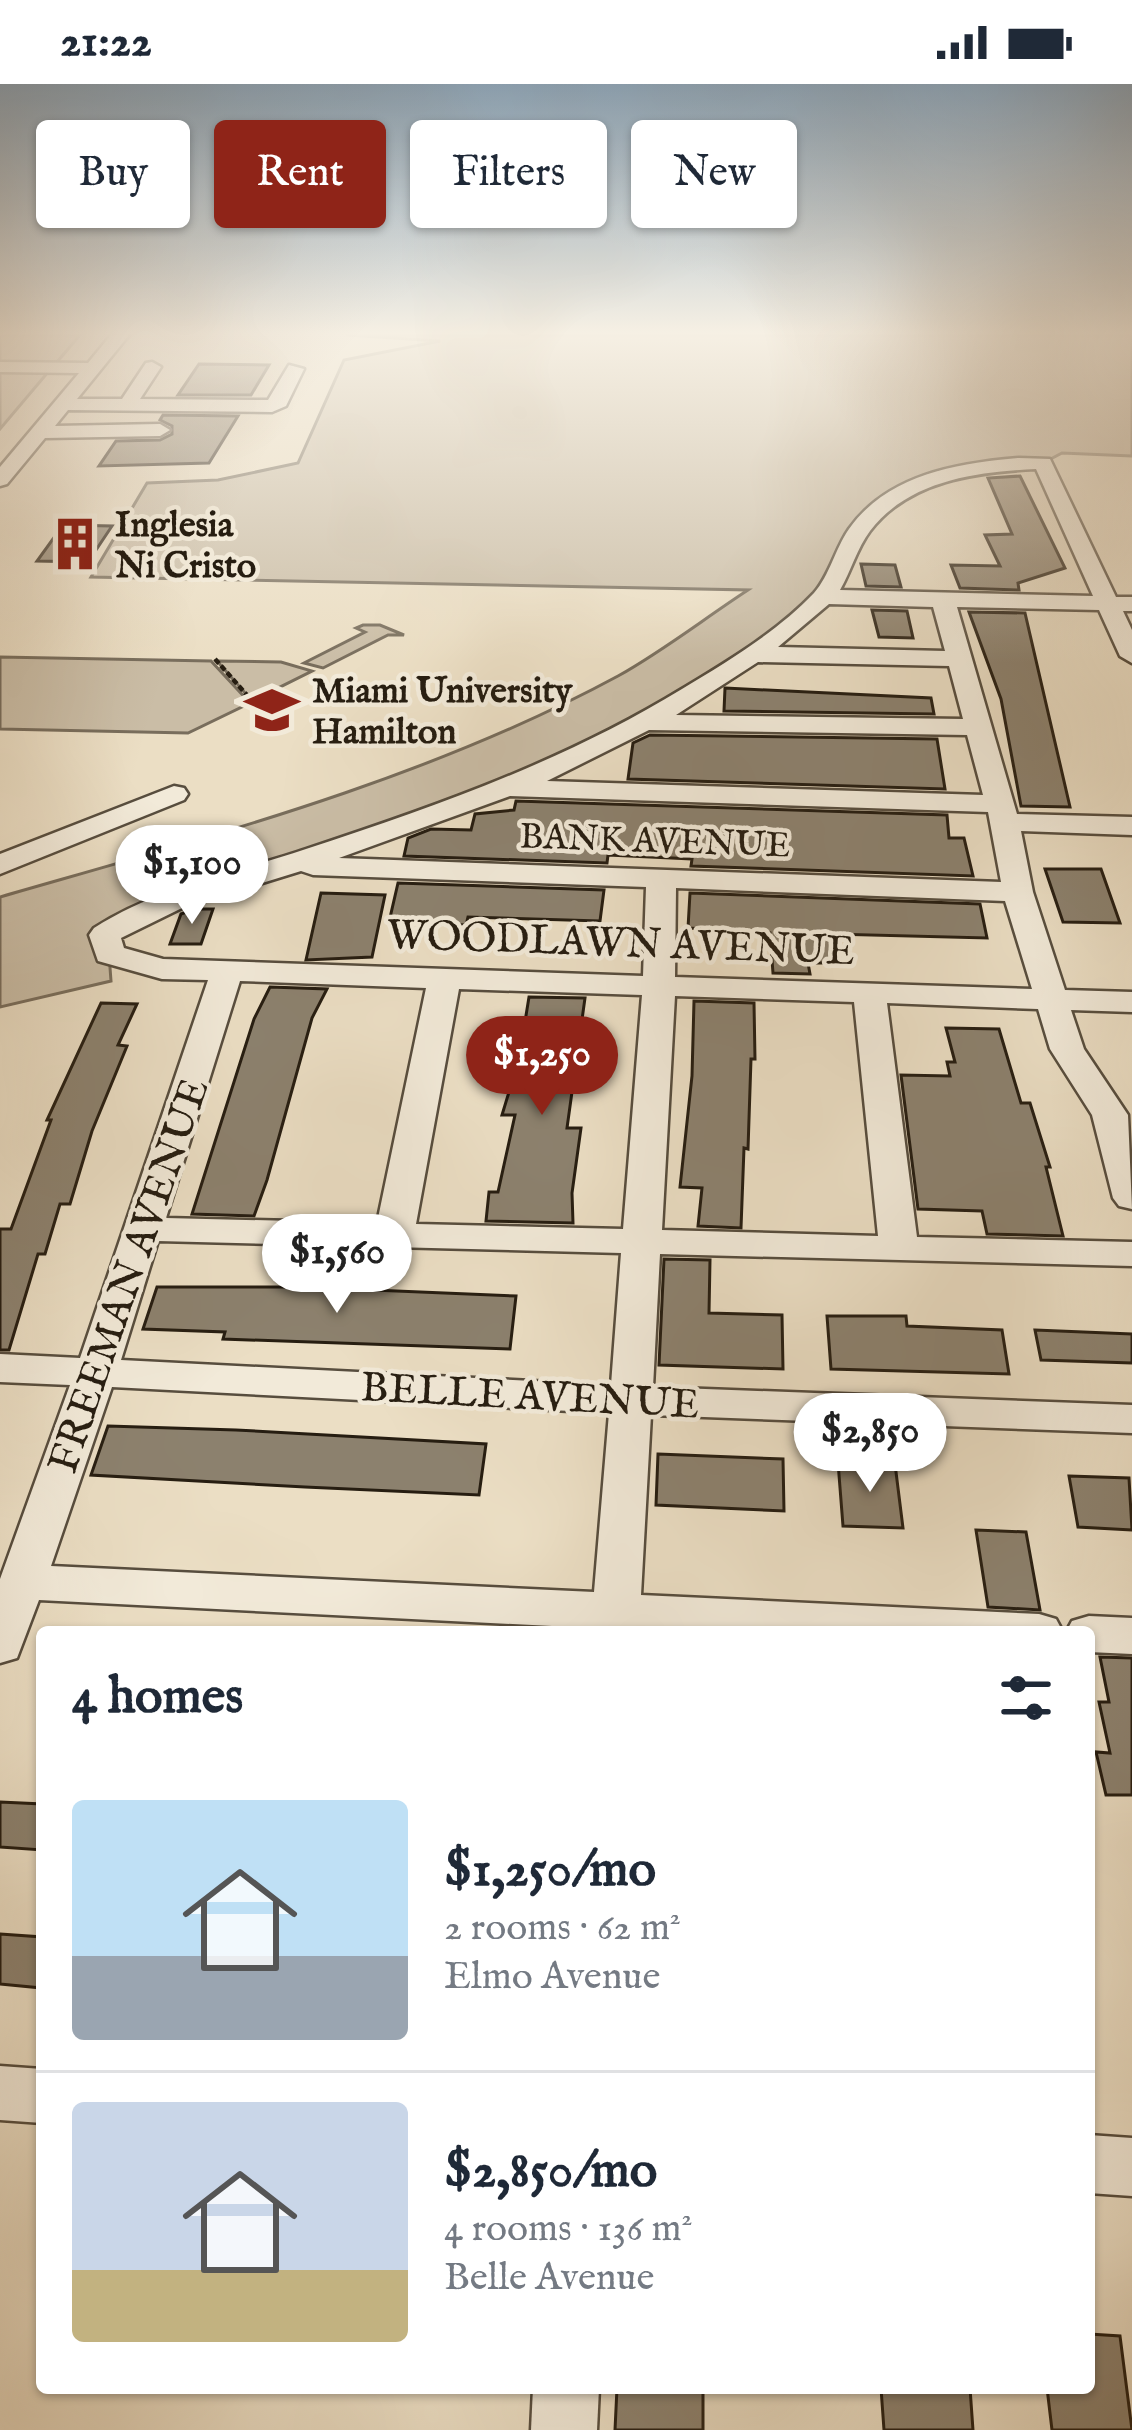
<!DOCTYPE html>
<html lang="en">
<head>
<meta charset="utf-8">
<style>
	body { margin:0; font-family:"IM FELL English",serif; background:#f6f6f7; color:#1f2937; height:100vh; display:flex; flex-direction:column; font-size:45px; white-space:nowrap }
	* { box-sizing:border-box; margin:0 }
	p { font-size:39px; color:#747a83 }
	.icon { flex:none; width:66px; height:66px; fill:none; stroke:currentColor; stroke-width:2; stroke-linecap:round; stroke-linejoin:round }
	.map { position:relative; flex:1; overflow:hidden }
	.drawer { position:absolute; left:36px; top:1542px; width:1059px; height:768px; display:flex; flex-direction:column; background:#fff; border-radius:12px; box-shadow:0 3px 9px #0004 }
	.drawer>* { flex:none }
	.hud { position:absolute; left:36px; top:36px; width:1062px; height:108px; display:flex; gap:24px }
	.price { position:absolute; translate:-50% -102px; padding:0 27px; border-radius:42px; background:#fff; color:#222; font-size:39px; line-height:78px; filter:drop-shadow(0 3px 6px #0008) }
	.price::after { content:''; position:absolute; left:50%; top:72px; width:36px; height:27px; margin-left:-18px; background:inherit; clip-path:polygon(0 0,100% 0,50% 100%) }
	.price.selected { background:#8f2418; color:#fff }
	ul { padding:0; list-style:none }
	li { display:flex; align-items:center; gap:36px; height:300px; padding:0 36px }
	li+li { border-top:3px solid #e0e1e3 }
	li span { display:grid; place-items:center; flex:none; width:336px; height:240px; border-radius:12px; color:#555 }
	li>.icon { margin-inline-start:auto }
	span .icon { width:144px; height:144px; fill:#fffc; stroke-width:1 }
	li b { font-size:51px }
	h2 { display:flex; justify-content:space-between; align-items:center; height:144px; padding:0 36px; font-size:51px }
	.tag { padding:0 42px; border-radius:12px; background:#fff; box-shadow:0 3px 9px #0004; font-size:42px; line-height:108px }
	.tag.selected { background:#8f2418; color:#fff }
	.status { display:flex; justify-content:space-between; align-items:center; height:84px; padding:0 60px; background:#fff; direction:ltr }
	.status svg { height:33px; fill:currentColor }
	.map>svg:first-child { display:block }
	.green { fill:#cabda6; stroke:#786d5c; stroke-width:3 }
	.building { fill:#8c816e; stroke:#261d11; stroke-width:3 }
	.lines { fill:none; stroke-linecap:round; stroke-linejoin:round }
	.minor-casing { stroke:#574d3e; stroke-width:5 }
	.path { stroke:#261d11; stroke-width:4.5; stroke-dasharray:6 3; stroke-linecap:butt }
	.minor { fill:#f2ead9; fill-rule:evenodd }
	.labels { text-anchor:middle; stroke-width:9; stroke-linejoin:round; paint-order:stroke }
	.far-poi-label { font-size:36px; font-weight:bold; fill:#261d11; stroke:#f2ead9; text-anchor:start }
	.far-street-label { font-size:36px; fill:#261d11; stroke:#f2ead9 }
	.street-label { font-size:42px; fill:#261d11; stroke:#f2ead9 }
</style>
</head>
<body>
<div class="status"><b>21:22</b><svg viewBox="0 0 49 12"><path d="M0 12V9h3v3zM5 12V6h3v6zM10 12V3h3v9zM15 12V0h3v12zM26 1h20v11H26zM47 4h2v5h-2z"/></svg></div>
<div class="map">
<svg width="1132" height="2346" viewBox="0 0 1132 2346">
	<rect width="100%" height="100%" fill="#ebdec4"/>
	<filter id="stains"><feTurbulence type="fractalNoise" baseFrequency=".00167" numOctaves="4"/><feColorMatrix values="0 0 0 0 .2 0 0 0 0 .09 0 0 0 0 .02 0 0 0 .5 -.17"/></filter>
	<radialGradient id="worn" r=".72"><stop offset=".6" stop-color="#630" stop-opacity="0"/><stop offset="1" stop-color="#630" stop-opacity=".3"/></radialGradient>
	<g class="green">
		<path d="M0 251H80L57 278H0Z"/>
		<path d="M346 251H1132V372L1062 369 1043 379 983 381 880 423 824 513 749 570 505 704 123 838 109 870 111 897 0 923V813C208 753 426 696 618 592 663 567 705 534 748 506L91 493 147 399 218 396 298 379 344 276 440 257Z"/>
		<path d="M0 287H49L0 345Z"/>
		<path d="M363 541H380L404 551H388L323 584 304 579 365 548 356 544Z"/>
		<path d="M0 573 211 577 250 619 188 649 0 645Z"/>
		<path d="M217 577 281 578 312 587 252 617Z"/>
	</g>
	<g class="building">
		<path d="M199 280 269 281 251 311H178Z"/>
		<path d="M163 331 238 332 209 379 99 382 116 357 160 356 172 350V342L160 336Z"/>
		<path d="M1020 392 1065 484 1018 499 1019 506 960 504 951 481 1000 482 985 451 1012 450 988 394Z"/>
		<path d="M63 441 112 442 88 478 37 477Z"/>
		<path d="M861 480 895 481 901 503 866 502Z"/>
		<path d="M872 526 907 527 913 554 879 553Z"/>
		<path d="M969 528 1025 529 1070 723 1021 722 1001 615Z"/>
		<path d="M725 604 931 614 934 630 724 627Z"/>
		<path d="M650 651 937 655 945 705 628 695 633 659Z"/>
		<path d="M516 717 947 731 949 754H964L973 792 691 782 692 775 608 771 607 779 404 772 408 754 431 745 471 746 475 730 514 726Z"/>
		<path d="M1045 785H1101L1120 839 1063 838Z"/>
		<path d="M398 799 604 806 600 837 468 833 466 841 389 838Z"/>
		<path d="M321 809 385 811 372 873 306 876Z"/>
		<path d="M690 809 980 820 987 854 832 850 837 879H808L810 890 773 889 770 849 688 844Z"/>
		<path d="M195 825H213L201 860H170L181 830Z"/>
		<path d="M270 903 327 905 312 934 267 1096 254 1132 192 1130 254 935Z"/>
		<path d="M529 913 585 914 567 1044H581L572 1109 573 1139 486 1137 489 1108H498L515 1031H502L519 975Z"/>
		<path d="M694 917 754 919 755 975H751L748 1065 744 1064 741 1144 698 1142 702 1104 680 1103 692 992Z"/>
		<path d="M101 919 137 920 118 961 127 962 92 1047 70 1120H60L45 1170H38L9 1266H0V1145H11L51 1036H47Z"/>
		<path d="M946 944 999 945 1021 1019H1030L1050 1083H1046L1063 1152 987 1150 982 1127 918 1125 901 991 950 992 947 978H955Z"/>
		<path d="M664 1175 710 1176 709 1229 782 1231 783 1285 659 1281Z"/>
		<path d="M157 1203H301L516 1212 510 1265 223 1255 225 1248 143 1245Z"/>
		<path d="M827 1232H906L907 1242 1002 1246 1009 1290 831 1285Z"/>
		<path d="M1035 1246 1132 1250V1279L1041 1276Z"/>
		<path d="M108 1342 236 1346 486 1360 479 1411 305 1403 91 1391Z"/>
		<path d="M658 1370 783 1375 784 1427 656 1421Z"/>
		<path d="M838 1378 895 1380 903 1444 843 1442Z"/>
		<path d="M1069 1392 1129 1394 1132 1446 1078 1443Z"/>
		<path d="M976 1446 1026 1448 1040 1526 988 1523Z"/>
		<path d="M1100 1573 1132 1574V1711H1106L1096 1668 1110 1669 1099 1618H1109Z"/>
		<path d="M0 1718 42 1720V1766L0 1763Z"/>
		<path d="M0 1850 42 1853V1904L0 1900Z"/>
		<path d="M1089 2250 1120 2252 1132 2346H1052L1047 2304H1089Z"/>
		<path d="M617 2304H703V2346H615Z"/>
		<path d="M881 2304H970L973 2346H884Z"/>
	</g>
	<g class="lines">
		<defs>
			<g id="minor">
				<path d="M111 251H129L77 315H122L146 279 152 278 161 283 140 315 268 316 289 281 304 285 286 322 272 328 68 326 55 342 160 340 170 346 160 352 45 354 7 400 0 402V383L79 289 0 288V278L88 279Z"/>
				<path d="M1019 374 1050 375 1116 513H1132V527H1123L1132 546V579L1120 572 1099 526 957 523 1017 730 1132 733V751L1021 747 1033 808 1065 906 1132 908V928L1071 926 1084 965 1128 1031 1132 1125 1119 1122 1113 1114 1092 1031 1050 965 1038 925 887 919 917 1153 1132 1158V1182L660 1170 653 1303 1132 1321V1349L651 1331 641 1511 1039 1530 1056 1535 1063 1548H591V1544L39 1516 17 1574 0 1579V1495L70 1301 0 1298V1270L80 1274 208 896 162 895 98 877 89 851 94 844C158 803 235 789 306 765 437 722 564 677 682 605 728 577 777 548 814 509 830 491 835 465 849 445 887 391 957 379 1019 374ZM1036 385 1093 512 840 506C851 487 857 464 870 447 909 396 977 388 1036 385ZM829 520 933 523 945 567 778 563ZM758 578 949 582 963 635 676 631ZM649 646 967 651 983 711 547 697ZM510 712 988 728 1001 798 339 774ZM301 787 313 791 646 803 643 892 163 875 124 864 121 854 182 824ZM676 804 1005 817 1032 905 675 893ZM240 897 426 904 377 1139 166 1134ZM459 905 642 911 623 1145 416 1140ZM675 912 854 918 878 1152 662 1146ZM158 1157 621 1169 611 1301 121 1276ZM112 1303 609 1329 594 1508 51 1482Z"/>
				<path d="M174 702 184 704 188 710 184 716 0 790V770Z"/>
				<path d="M1089 1532 1132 1534V1570L1089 1568V1548H1066L1072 1537Z"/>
				<path d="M0 1982 42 1985V2039L0 2036Z"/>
				<path d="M1089 2051 1132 2054V2112L1089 2109Z"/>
				<path d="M533 2304H599L597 2346H531Z"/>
			</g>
		</defs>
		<use href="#minor" class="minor-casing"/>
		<path class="path" d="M215 575 254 619 275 628"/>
		<use href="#minor" class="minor"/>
	</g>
	<linearGradient id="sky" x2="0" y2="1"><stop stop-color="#8eaac1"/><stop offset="0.43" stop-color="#f6f0e4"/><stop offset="1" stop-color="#f6f0e4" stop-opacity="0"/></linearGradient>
	<rect width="1132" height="579" fill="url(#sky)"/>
	<defs>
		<symbol id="building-bare" viewBox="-9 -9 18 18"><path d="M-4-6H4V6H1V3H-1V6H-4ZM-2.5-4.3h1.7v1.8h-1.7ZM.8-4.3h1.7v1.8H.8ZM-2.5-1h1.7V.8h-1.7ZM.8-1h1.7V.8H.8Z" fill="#8f2418" stroke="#f2ead9" stroke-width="2.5" paint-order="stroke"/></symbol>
		<symbol id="university-bare" viewBox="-9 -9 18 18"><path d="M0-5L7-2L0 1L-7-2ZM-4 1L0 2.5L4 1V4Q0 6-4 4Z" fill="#8f2418" stroke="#f2ead9" stroke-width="2.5" paint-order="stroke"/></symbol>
	</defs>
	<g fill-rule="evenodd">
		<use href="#building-bare" x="37" y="422" width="76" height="76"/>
		<use href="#university-bare" x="234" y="588" width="76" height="76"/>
	</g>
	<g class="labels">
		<g class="far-poi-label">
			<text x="115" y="452">Inglesia<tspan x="115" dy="41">Ni Cristo</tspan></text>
			<text x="312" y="618">Miami University<tspan x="312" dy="41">Hamilton</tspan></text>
		</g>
		<g class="far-street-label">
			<text transform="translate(655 755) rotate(2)" y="13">BANK AVENUE</text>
		</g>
		<g class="street-label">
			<text transform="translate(621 857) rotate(2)" y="15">WOODLAWN AVENUE</text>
			<text transform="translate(127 1191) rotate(-71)" y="15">FREEMAN AVENUE</text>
			<text transform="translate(530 1310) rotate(3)" y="15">BELLE AVENUE</text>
		</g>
	</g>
	<rect width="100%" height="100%" filter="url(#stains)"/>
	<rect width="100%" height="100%" fill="url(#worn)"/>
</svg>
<b class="price" style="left:192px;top:843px">$1,100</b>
<b class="price selected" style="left:542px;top:1034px">$1,250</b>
<b class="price" style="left:337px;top:1232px">$1,560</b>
<b class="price" style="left:870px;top:1411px">$2,850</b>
<div class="hud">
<a class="tag">Buy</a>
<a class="tag selected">Rent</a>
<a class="tag">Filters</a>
<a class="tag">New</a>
</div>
<section class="drawer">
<h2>4 homes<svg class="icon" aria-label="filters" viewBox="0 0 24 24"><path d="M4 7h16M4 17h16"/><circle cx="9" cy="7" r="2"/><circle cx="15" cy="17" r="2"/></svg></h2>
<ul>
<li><span style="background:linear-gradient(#bfe0f5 65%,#9aa5b1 0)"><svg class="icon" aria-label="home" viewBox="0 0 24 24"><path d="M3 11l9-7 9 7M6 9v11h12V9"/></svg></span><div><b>$1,250/mo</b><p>2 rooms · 62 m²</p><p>Elmo Avenue</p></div></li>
<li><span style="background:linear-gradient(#c9d6e8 70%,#c2b280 0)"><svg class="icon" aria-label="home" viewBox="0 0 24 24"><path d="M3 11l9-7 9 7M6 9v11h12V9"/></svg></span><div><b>$2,850/mo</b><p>4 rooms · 136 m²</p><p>Belle Avenue</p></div></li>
</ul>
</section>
</div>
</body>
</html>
